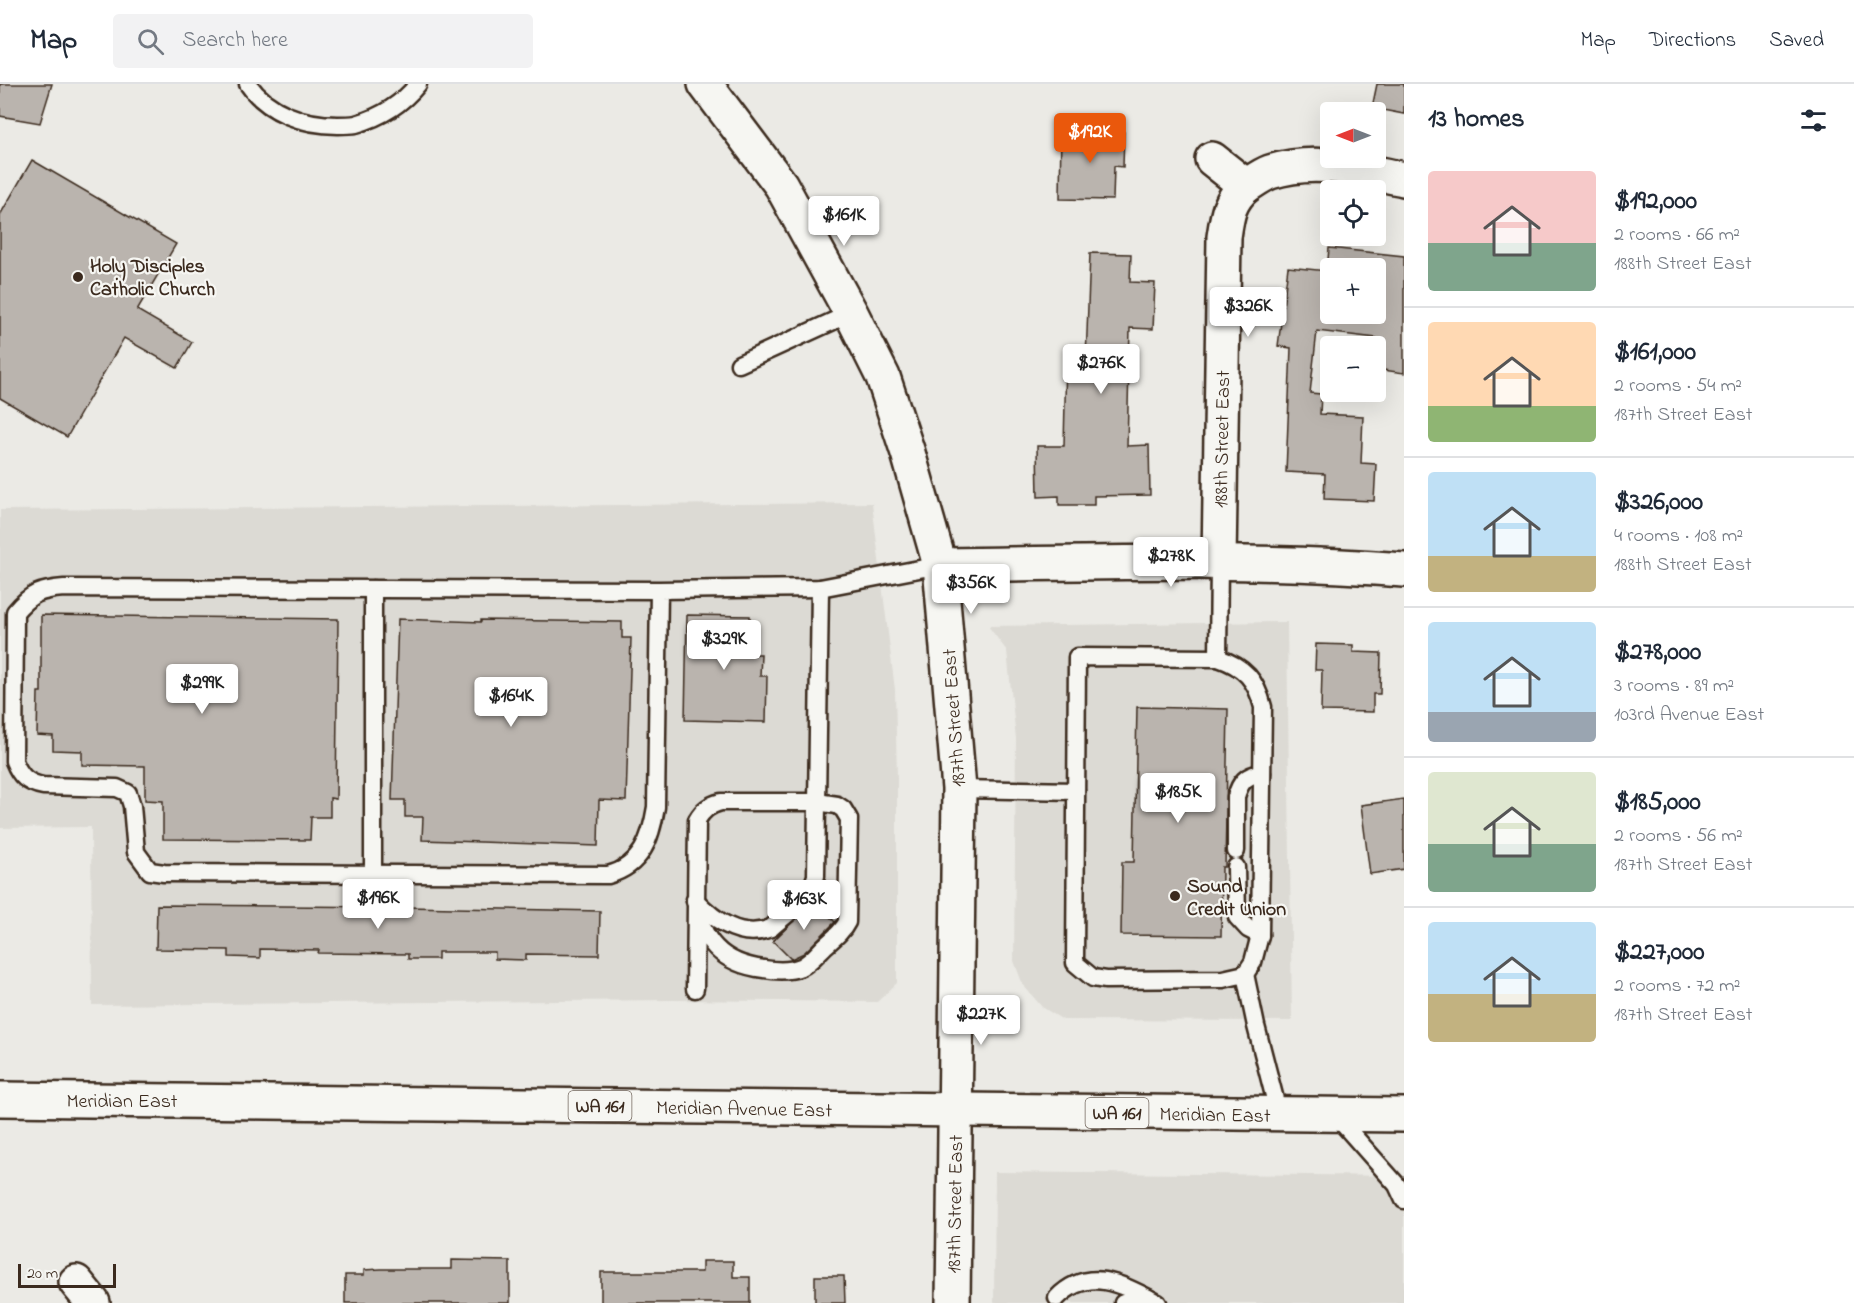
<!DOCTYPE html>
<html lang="en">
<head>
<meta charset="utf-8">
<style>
	body { margin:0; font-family:"Indie Flower",sans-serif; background:#f2f2f3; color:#1f2937; height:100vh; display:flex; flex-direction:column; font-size:22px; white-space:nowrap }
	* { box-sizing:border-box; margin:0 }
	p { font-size:20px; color:#747a83 }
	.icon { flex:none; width:33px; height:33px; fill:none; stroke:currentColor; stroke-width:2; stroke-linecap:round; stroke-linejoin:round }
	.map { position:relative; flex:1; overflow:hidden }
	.sheet { display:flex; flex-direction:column; background:#fff; width:450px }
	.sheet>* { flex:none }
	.needle { width:39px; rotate:270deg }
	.tools { position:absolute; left:1320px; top:18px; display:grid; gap:12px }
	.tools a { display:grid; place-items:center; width:66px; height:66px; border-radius:6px; background:#fff; box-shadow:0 6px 24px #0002; font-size:30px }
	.scale { position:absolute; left:18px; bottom:15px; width:98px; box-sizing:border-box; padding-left:6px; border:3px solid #3b2a1e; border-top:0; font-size:16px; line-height:21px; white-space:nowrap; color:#3b2a1e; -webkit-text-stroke:4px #f6f6f2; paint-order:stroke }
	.price { position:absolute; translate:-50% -51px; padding:0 14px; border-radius:6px; background:#fff; color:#222; font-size:20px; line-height:39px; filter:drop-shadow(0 2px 3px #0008) }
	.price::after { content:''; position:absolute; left:50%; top:36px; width:18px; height:14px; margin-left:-9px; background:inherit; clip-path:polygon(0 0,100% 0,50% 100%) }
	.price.selected { background:#ea580c; color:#fff }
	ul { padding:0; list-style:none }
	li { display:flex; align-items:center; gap:18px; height:150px; padding:0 24px }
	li+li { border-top:2px solid #e0e1e3 }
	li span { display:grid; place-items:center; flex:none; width:168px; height:120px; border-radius:6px; color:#555 }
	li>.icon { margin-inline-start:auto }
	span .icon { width:72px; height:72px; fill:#fffc; stroke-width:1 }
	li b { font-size:26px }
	h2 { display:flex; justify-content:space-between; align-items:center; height:72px; padding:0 24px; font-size:26px }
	header { display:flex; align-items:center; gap:36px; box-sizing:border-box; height:84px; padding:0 30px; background:#fff; border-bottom:2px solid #e0e1e3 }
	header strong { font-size:28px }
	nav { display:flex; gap:33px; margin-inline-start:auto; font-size:21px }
	.search { width:420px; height:54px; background:#f2f2f3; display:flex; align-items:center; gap:15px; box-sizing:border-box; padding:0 21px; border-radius:6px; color:#747a83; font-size:22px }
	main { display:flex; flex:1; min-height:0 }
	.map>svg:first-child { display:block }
	.built { fill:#dcdad4 }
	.building { fill:#bab4ae; stroke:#3b2a1e; stroke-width:1.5; fill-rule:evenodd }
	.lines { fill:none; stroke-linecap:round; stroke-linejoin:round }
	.service-casing { stroke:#3b2a1e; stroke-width:21 }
	.minor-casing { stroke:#3b2a1e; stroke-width:38 }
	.tertiary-casing { stroke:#3b2a1e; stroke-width:38 }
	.primary-casing { stroke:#3b2a1e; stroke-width:38 }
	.service { stroke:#f6f6f2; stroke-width:16 }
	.minor { stroke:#f6f6f2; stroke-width:33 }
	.tertiary { stroke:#f6f6f2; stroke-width:33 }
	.primary { stroke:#f6f6f2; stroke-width:33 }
	.poi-dot { fill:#3b2a1e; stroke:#f6f6f2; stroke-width:2 }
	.labels { text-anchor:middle; stroke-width:4.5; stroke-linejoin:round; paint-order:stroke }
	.shield { fill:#f6f6f2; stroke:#73675e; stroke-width:1.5 }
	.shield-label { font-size:18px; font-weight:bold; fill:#3b2a1e }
	.poi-label { font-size:20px; font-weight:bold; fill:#3b2a1e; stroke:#f6f6f2; text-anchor:start }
	.street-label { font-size:20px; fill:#3b2a1e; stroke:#f6f6f2 }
</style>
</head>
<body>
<header>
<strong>Map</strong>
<div class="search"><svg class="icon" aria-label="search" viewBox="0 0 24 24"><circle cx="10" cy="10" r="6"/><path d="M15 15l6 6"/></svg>Search here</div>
<nav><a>Map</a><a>Directions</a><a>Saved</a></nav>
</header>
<main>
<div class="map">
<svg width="1404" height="1219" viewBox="0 0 1404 1219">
	<rect width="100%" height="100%" fill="#ebeae5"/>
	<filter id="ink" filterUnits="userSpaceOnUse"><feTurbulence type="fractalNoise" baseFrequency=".0167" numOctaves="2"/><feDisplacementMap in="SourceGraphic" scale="12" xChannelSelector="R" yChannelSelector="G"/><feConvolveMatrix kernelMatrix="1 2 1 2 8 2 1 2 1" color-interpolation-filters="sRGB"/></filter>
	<g filter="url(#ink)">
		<g class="built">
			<path d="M872 419 895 606 897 693V899L877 918 673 916 92 921 91 743 0 744V426Z"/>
			<path d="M1287 538 1292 937 1063 936 1042 923 1023 901 1014 877 1016 655 1007 567 988 542Z"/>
			<path d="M995 1088 1404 1092V1219H994Z"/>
		</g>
		<g class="building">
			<path d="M0 0H52L40 39 0 32Z"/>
			<path d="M1377 0H1404V30L1372 24Z"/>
			<path d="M1061 47 1124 48 1123 83 1114 82 1113 116 1060 115Z"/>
			<path d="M32 76 176 160 137 226 192 258 177 284 124 254 67 353 0 314V131Z"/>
			<path d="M1329 164 1404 172V289L1376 285V254L1317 247 1310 309 1321 310 1320 330 1363 332 1361 379 1376 380 1374 417 1324 415 1325 390 1286 388 1291 264 1278 262 1288 183 1327 187ZM1330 184H1376V230H1330Z"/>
			<path d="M1090 169 1131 170 1130 198 1155 199 1153 245 1130 244 1127 362 1149 361 1150 411 1094 412V421H1059V412L1038 413 1037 362H1064L1066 274 1086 275Z"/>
			<path d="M41 531 338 535 336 715 330 714V733H311L310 756 163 755V717L145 716V682L82 681V667L53 666V652L37 651 38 608H41Z"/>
			<path d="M687 531 750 532V541H756V570H761L760 592H767L766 638 685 636Z"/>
			<path d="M398 535 481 538V536L622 538V554H631L626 717 599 716 598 762 422 756 423 733H405V716H392Z"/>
			<path d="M1316 560 1353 561V568L1381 569 1380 610H1373V628L1321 627 1322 586H1315Z"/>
			<path d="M1137 623 1228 625 1225 783H1222L1221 852 1121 851 1122 778H1134Z"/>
			<path d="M1404 715V785L1370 790 1361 721Z"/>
			<path d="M814 817 835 838 804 869 791 875 773 857Z"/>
			<path d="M157 821 406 823 600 827 599 871 526 870V876L495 875V868H438V875H408V870L318 869 319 866 260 865V874L229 873V866L156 865Z"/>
			<path d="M452 1176 510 1177V1219H345V1191H364V1186L381 1185H452Z"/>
			<path d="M702 1177H733V1193H750V1219H601V1188H702Z"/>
			<path d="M815 1192H844L845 1219H815Z"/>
		</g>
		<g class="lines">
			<defs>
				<g id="service">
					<path d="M248 0C268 29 304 41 338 41 344 41 350 41 356 40 381 33 402 20 418 0"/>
					<path d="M739 280 851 229"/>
					<path d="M373 505V790"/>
					<path d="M659 506 64 504C40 506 31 509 15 528L14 677C20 692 27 699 43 702L117 704 128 709 132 722 136 768 150 787 164 789 608 791C642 782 651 754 656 723L659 506 820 504 940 481"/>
					<path d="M1077 573 1218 574C1245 583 1256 596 1263 623L1260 851 1253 878 1245 890 1223 895 1106 896 1093 894 1075 879Z"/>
					<path d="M1218 574 1219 478"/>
					<path d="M959 705 1076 707"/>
					<path d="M1236 767V713C1240 698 1246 691 1262 689"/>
					<path d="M1236 783 1237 833 1248 845 1260 851"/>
					<path d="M695 816C715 837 741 856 771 844 788 829 809 815 816 792L820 504"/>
					<path d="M1245 890 1256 942 1279 1031"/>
					<path d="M695 905 697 736C703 726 709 721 721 718H817L837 721 843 725 849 735 847 838C842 848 834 854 825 862 818 869 810 879 801 883 789 888 776 887 764 885 721 880 701 856 695 816"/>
					<path d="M1336 1032 1397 1101 1404 1116"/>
					<path d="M1057 1214C1089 1181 1123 1201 1158 1219"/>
					<path d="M1123 1219 1148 1214"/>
				</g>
				<g id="minor">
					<path d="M1212 75 1246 102C1229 116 1227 132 1224 153L1219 478"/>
					<path d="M1246 102C1254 97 1262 91 1270 88 1316 73 1359 86 1404 95"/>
					<path d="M940 481C1094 479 1250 474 1404 486"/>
					<path d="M76 1198 93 1219"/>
				</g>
				<path id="tertiary" d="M705 0 781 101 851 229 883 293 908 369 940 481 959 705 953 1219"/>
				<path id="primary" d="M0 1015 1404 1031"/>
			</defs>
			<use href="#service" class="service-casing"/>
			<use href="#minor" class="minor-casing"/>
			<use href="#tertiary" class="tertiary-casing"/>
			<use href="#primary" class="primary-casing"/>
			<use href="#service" class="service"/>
			<use href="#minor" class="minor"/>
			<use href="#tertiary" class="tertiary"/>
			<use href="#primary" class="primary"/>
		</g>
	</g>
	<g class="poi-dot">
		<circle cx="78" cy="193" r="6"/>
		<circle cx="1175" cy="812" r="6"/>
	</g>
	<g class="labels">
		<g class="shield">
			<rect x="568.5" y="1007" width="63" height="30" rx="4.5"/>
			<rect x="1085.5" y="1014" width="63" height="30" rx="4.5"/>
		</g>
		<g class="shield-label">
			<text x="600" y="1028">WA 161</text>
			<text x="1117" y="1035">WA 161</text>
		</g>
		<g class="poi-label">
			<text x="90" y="188">Holy Disciples<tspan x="90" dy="23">Catholic Church</tspan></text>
			<text x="1187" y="808">Sound<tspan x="1187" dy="23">Credit Union</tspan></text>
		</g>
		<g class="street-label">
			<text transform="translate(1221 355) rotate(-89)" y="7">188th Street East</text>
			<text transform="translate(953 634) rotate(-94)" y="7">187th Street East</text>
			<text x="122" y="1023">Meridian East</text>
			<text transform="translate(744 1024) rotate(1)" y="7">Meridian Avenue East</text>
			<text transform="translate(1215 1030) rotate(1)" y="7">Meridian East</text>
			<text transform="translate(954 1120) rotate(-89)" y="7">187th Street East</text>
		</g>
	</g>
</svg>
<div class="tools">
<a><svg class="needle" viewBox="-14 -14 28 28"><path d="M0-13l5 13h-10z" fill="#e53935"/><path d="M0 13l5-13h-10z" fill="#747a83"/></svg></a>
<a><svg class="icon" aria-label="locate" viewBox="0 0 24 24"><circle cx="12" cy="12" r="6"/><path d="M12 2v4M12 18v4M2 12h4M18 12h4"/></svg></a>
<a>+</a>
<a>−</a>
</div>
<div class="scale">20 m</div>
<b class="price selected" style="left:1090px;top:80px">$192K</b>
<b class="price" style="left:844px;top:163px">$161K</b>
<b class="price" style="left:1248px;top:254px">$326K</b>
<b class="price" style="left:1101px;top:311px">$276K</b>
<b class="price" style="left:1171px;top:504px">$278K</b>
<b class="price" style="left:971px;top:531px">$356K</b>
<b class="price" style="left:724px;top:587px">$329K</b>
<b class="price" style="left:202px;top:631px">$299K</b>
<b class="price" style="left:511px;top:644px">$164K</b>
<b class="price" style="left:1178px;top:740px">$185K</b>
<b class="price" style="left:378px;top:846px">$196K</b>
<b class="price" style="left:804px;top:847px">$163K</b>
<b class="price" style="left:981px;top:962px">$227K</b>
</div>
<section class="sheet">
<h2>13 homes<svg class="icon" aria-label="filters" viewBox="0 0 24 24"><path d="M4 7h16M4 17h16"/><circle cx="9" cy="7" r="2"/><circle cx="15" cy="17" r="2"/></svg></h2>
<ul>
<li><span style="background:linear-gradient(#f6c9c9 60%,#7fa58c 0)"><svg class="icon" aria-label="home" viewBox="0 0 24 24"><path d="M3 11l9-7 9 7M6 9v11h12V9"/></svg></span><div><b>$192,000</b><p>2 rooms · 66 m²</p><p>188th Street East</p></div></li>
<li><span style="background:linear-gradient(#ffd9b3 70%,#8fb573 0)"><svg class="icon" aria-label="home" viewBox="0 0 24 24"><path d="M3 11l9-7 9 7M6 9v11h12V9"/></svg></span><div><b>$161,000</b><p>2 rooms · 54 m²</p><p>187th Street East</p></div></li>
<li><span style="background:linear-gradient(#bfe0f5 70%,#c2b280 0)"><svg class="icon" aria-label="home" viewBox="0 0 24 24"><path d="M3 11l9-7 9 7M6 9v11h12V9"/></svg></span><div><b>$326,000</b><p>4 rooms · 108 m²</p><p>188th Street East</p></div></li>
<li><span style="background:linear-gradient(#bfe0f5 75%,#9aa5b1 0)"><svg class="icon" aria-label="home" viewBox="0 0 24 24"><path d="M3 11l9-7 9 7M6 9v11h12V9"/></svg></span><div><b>$278,000</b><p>3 rooms · 89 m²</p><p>103rd Avenue East</p></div></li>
<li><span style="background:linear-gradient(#dfe7d0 60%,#7fa58c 0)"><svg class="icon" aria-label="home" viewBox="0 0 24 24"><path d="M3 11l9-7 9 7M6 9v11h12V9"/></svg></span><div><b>$185,000</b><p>2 rooms · 56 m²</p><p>187th Street East</p></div></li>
<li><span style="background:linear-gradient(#bfe0f5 60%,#c2b280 0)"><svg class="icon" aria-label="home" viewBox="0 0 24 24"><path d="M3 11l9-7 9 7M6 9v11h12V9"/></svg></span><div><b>$227,000</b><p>2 rooms · 72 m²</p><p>187th Street East</p></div></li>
</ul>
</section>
</main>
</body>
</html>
